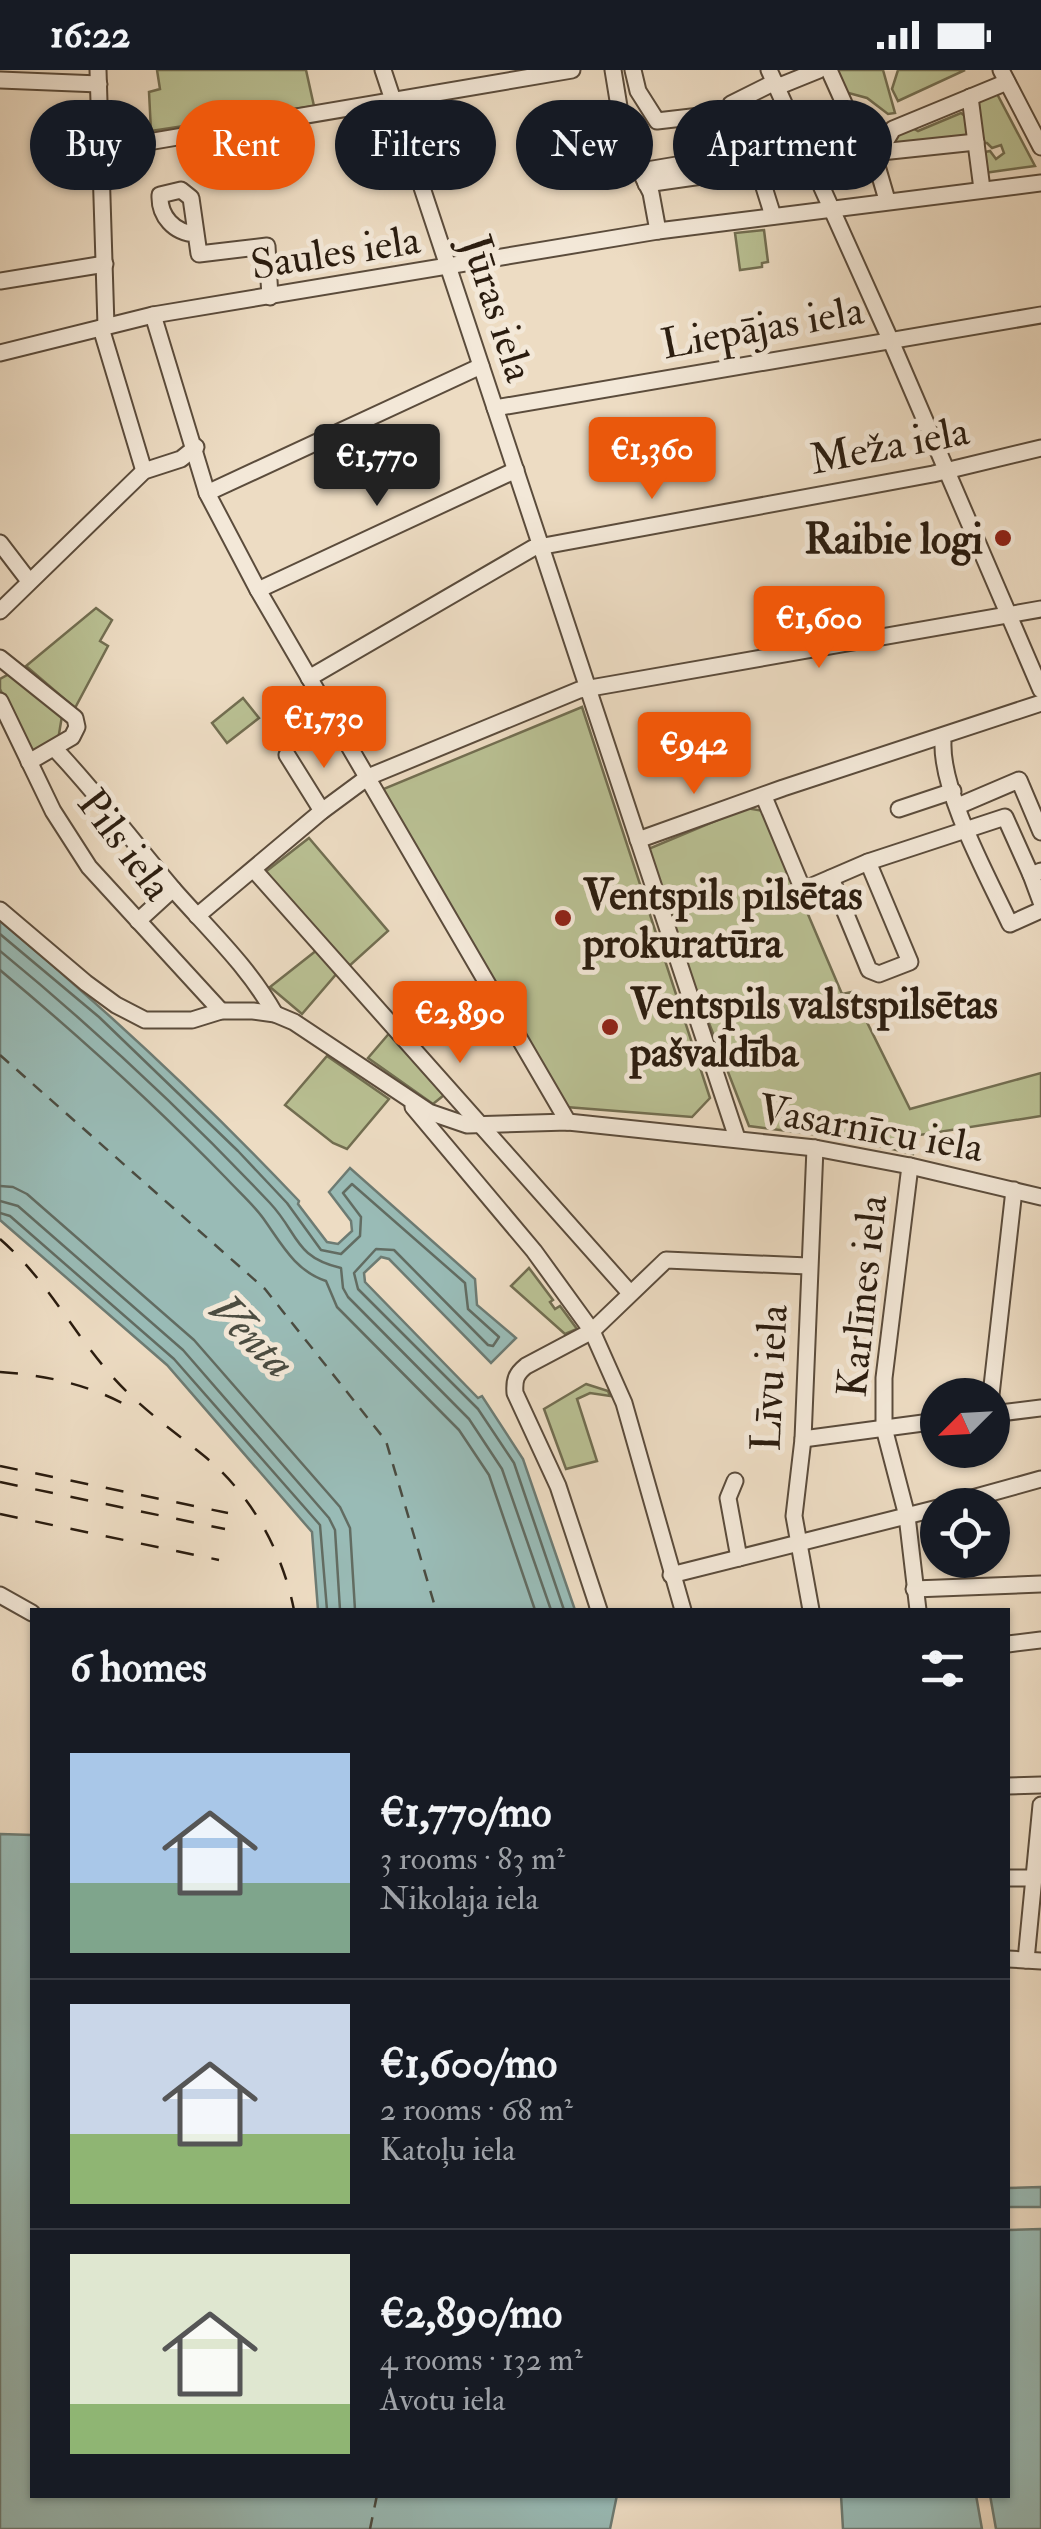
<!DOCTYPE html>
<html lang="en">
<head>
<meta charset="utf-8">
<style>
	body { margin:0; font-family:"IM FELL Double Pica",serif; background:#20242c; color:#f1f3f6; height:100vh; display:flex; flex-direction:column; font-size:38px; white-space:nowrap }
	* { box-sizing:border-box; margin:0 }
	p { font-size:32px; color:#9ea1a6 }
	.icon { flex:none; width:55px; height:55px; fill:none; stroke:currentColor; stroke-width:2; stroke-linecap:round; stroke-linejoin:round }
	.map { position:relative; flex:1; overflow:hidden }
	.drawer { position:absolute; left:30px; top:1538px; width:980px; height:890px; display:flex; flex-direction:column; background:#171b24; border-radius:0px; box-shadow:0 2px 8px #0004 }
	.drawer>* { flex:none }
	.hud { position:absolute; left:30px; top:30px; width:982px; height:90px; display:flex; gap:20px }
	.needle { width:65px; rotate:246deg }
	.controls { position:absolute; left:920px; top:1308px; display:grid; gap:20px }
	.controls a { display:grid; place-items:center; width:90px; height:90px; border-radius:50%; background:#171b24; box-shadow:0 2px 8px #0004; font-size:50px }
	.price { position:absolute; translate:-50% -85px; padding:0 22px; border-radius:10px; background:#ea580c; color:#fff; font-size:32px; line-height:65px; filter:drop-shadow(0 2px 5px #0008) }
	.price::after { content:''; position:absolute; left:50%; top:60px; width:30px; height:22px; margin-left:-15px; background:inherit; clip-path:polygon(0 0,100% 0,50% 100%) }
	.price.current { background:#222; color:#fff }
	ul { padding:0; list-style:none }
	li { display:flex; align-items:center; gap:30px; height:250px; padding:0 40px }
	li+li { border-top:2px solid #363941 }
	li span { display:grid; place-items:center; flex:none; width:280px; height:200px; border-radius:0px; color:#555 }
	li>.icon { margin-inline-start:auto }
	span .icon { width:120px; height:120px; fill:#fffc; stroke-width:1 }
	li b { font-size:42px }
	h2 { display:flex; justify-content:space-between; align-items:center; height:120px; padding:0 40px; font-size:42px }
	.pill { padding:0 35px; border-radius:45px; background:#171b24; box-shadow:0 2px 8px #0004; font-size:35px; line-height:90px }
	.pill.current { background:#ea580c; color:#fff }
	.status { display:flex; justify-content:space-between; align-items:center; height:70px; padding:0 50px; background:#171b24; direction:ltr }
	.status svg { height:28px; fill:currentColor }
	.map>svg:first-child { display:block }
	.green { fill:#b9c093; stroke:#726e51; stroke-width:2.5 }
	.water { fill:#99bbb6; stroke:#6d7b73; stroke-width:2.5 }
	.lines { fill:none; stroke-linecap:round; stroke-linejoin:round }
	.shore { stroke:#626c62; stroke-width:2.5 }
	.ferry { stroke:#4b4c41; stroke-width:2.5; stroke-dasharray:12 10; stroke-linecap:butt }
	.minor-casing { stroke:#5b4c3c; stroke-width:19 }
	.minor { stroke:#f3e8d8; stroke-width:15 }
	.rail { stroke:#2a1c0f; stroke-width:2.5; stroke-dasharray:18 18; stroke-linecap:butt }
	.poi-dot { fill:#8f2418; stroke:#f3e8d8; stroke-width:4 }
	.labels { text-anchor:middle; stroke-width:10; stroke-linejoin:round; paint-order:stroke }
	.street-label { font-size:42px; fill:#2a1c0f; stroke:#f3e8d8 }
	.poi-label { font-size:42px; font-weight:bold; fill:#2a1c0f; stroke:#f3e8d8; text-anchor:start }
	.water-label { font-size:45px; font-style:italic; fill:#4b4c41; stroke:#f3e8d8 }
</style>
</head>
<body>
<div class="status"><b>16:22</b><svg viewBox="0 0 49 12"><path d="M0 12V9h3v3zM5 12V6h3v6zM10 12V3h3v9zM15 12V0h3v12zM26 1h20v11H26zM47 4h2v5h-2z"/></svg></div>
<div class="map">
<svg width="1041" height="2459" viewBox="0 0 1041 2459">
	<rect width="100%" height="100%" fill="#eddcc3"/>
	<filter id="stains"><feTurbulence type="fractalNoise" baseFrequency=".002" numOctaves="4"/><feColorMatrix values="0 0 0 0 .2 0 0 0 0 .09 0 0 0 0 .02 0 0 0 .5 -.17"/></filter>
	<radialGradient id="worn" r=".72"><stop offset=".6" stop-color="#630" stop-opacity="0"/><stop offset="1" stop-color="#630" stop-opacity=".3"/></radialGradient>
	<g class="green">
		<path d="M157 0H306L314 36 151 61 149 22 160 19Z"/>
		<path d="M832 0H883L895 43 888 44 867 28 841 21Z"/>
		<path d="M898 0H965L898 31 892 19Z"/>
		<path d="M995 20 1035 96 984 103 985 82 990 81 996 89 1004 83 1001 75 992 78 987 73H980L974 28Z"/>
		<path d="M961 43 969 49 972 68 895 76 893 66 909 56 918 61Z"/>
		<path d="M764 160 768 192 762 193V197L740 200 735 163Z"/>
		<path d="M96 538 112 550 100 571 108 576 75 638 26 596Z"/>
		<path d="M11 603 62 646 58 670 38 682 28 678 0 619V609Z"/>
		<path d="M243 628 259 648 227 673 212 653Z"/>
		<path d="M582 637 710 1028 692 1047 566 1037 381 720Z"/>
		<path d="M746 738 764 741 842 924 852 922 910 1039 1041 1003V1046L919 1065 913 1084 851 1069 749 1056 665 840 647 777 651 778Z"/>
		<path d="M309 768 388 861 347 898 264 803Z"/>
		<path d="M317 880 338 902 302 944 270 917Z"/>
		<path d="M392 960 449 1021 433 1034 368 988Z"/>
		<path d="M327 986 389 1029 347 1079 333 1073 285 1035Z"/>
		<path d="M529 1198 553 1230 550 1232 555 1239 560 1236 577 1259 565 1264 511 1216Z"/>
		<path d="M586 1314 608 1321 610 1326 590 1323 577 1329 597 1391 566 1399 544 1339Z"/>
	</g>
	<g class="water">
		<path d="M0 851C106 939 206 1033 299 1131L298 1134 327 1172 338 1174 352 1161 351 1151 329 1122 350 1098 475 1209 477 1235 516 1268 491 1293 389 1189 381 1187 364 1203 365 1212 478 1328 482 1326 523 1389 575 1540H318L312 1462 167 1295 0 1150Z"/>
		<path d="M0 1764 32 1765V2425H617L610 2459H0Z"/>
		<path d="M1041 2117V2137H1008V2118Z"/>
		<path d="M1041 2159V2459H996L990 2425H1008V2160Z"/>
		<path d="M841 2425H976L982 2459H843Z"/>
	</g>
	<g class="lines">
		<g class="shore">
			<path d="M0 864 99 947 238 1081 287 1133 321 1180 341 1184 360 1166 361 1147 343 1123 352 1114 465 1213 468 1239 499 1267 493 1276 488 1275 394 1180 376 1179 354 1203 358 1219 478 1339 514 1393 564 1540"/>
			<path d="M0 881C95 959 186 1044 270 1133 299 1164 294 1187 341 1198L343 1218 348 1227 469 1349 502 1399 551 1540"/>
			<path d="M0 900C79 966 155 1035 226 1108 238 1121 253 1134 263 1148 281 1173 295 1201 326 1211L337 1237 459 1360 489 1405 535 1540"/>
			<path d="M0 1116 13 1117 27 1124 194 1270 340 1437 350 1458 355 1540"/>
			<path d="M0 1131 18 1136 183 1280 329 1448 335 1460 340 1540"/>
			<path d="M0 1143 10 1146 174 1289 320 1455 327 1540"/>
		</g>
		<g class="ferry">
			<path d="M0 985 265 1219 386 1371 436 1540"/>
			<path d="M370 2459 377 2425"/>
		</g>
		<defs>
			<g id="minor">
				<path d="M98 0 106 256"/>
				<path d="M383 0 737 1068"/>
				<path d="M613 0 625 73 641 101 706 90C715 75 710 60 700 46L657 51 638 21 633 0"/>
				<path d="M769 0 890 269 1041 620"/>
				<path d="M829 0 869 89H875L887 130"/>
				<path d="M1001 0 1041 77"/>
				<path d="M0 10 99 14"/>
				<path d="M777 17 819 0"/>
				<path d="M970 27 982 119"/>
				<path d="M741 57 731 34 775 12"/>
				<path d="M101 80 572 0"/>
				<path d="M881 82 976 72"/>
				<path d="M875 89 893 59 1007 12"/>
				<path d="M642 105 651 123 658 161"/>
				<path d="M646 114 758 98 773 146"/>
				<path d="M196 164C174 163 159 146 160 125L181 120 191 128 199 184 267 176 270 227"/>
				<path d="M0 211 105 194"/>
				<path d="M153 245 207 423 258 520 568 1052"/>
				<path d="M101 258 144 401"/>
				<path d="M0 283 153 245 658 161 1041 113"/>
				<path d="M495 338 1041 245"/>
				<path d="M207 423 481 296"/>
				<path d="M0 473 29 511"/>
				<path d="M258 520 516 400"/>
				<path d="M0 541 144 401 181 389 196 377"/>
				<path d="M0 588 75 648 77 657 72 667 29 692"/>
				<path d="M309 608 533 478 933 404 1041 378"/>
				<path d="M0 631 53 741 89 797 221 941"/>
				<path d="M943 672C941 722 988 807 1010 854L1041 840"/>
				<path d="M54 678C97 723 133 772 173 819 209 860 248 896 275 944"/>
				<path d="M287 685 322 741"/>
				<path d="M764 727 803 820 868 792 1005 747 1031 805 1041 801"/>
				<path d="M958 736 1019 710 1041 762"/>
				<path d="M899 739 953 721"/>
				<path d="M638 770 783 718 1041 633"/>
				<path d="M254 800 630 1223"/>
				<path d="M1031 805 1041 832"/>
				<path d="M831 808 869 900 879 904 910 892 868 792"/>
				<path d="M0 840 86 913 116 935 145 950H192L221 941H253L275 944 294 952 429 1042 467 1055 568 1052 815 1078 910 1096 1041 1127"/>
				<path d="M197 846 322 741 368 707 579 620 1041 539"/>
				<path d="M138 851 173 819"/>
				<path d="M413 1037 534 1181 592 1261 624 1333 683 1540"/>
				<path d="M910 1096 884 1308V1358L907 1446 918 1540"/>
				<path d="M991 1325 1014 1120"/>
				<path d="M992 1344 1041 1338"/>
				<path d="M803 1369 938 1351"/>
				<path d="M735 1411 728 1428 739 1488"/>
				<path d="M947 1435 1041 1409"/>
				<path d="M671 1505 938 1438"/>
				<path d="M914 1519 1041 1514"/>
				<path d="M0 1525 32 1543"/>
				<path d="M599 1540 558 1416 515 1323C514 1310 516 1304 526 1296L592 1261 666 1190 808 1196"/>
				<path d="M811 1540 794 1446 803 1369 815 1078"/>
				<path d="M1008 1574 1041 1570"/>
				<path d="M1008 1716 1041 1715"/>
				<path d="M1008 1808H1034"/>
				<path d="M1008 1889 1041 1891"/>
				<path d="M1026 1890 1041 1735"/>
			</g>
		</defs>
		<use href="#minor" class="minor-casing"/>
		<use href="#minor" class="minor"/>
		<g class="rail">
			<path d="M0 1169C47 1210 71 1260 111 1305 138 1336 171 1359 203 1385 251 1424 282 1480 294 1540"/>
			<path d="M0 1302C47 1305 96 1316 136 1341"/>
			<path d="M0 1396 228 1443"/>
			<path d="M0 1412 225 1459"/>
			<path d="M0 1444 219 1490"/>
		</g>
	</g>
	<g class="poi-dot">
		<circle cx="1003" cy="468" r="10"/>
		<circle cx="563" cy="848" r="10"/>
		<circle cx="610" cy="957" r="10"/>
	</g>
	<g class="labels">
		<g class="street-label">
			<text transform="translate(335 181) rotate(-9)" y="15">Saules iela</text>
			<text transform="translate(499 238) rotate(72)" y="15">Jūras iela</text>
			<text transform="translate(762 256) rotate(-10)" y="15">Liepājas iela</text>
			<text transform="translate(889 374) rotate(-11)" y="15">Meža iela</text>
			<text transform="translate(126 774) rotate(53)" y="15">Pils iela</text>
			<text transform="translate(871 1057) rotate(10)" y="15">Vasarnīcu iela</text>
			<text transform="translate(861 1226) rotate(-84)" y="15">Karlīnes iela</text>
			<text transform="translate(768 1308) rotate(-87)" y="15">Līvu iela</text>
		</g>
		<g class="poi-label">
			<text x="983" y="483" text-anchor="end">Raibie logi</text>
			<text x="583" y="839">Ventspils pilsētas<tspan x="583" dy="48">prokuratūra</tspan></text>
			<text x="630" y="948">Ventspils valstspilsētas<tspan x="630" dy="48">pašvaldība</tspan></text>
		</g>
		<g class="water-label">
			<text transform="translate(253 1265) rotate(44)" y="16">Venta</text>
		</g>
	</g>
	<rect width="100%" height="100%" filter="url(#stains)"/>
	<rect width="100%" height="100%" fill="url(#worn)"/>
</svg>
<div class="controls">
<a><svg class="needle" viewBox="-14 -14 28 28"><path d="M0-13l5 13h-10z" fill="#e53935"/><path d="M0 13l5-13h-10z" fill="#9ea1a6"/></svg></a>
<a><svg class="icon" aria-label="locate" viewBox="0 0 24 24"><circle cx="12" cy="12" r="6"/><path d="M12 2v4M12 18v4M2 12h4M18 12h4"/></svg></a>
</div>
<b class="price" style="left:652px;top:432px">€1,360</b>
<b class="price current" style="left:377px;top:439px">€1,770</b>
<b class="price" style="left:819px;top:601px">€1,600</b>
<b class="price" style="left:324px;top:701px">€1,730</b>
<b class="price" style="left:694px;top:727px">€942</b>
<b class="price" style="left:460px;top:996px">€2,890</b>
<div class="hud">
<a class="pill">Buy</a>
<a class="pill current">Rent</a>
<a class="pill">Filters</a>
<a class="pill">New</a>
<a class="pill">Apartment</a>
</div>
<section class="drawer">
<h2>6 homes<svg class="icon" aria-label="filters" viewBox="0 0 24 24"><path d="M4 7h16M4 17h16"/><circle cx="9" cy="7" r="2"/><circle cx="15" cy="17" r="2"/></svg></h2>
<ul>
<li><span style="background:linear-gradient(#a9c7e8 65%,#7fa58c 0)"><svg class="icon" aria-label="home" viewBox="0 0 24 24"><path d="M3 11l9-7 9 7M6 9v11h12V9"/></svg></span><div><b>€1,770/mo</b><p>3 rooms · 83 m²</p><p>Nikolaja iela</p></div></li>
<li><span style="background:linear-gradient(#c9d6e8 65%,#8fb573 0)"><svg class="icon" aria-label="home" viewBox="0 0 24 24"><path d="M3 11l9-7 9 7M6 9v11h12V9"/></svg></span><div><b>€1,600/mo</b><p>2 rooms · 68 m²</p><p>Katoļu iela</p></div></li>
<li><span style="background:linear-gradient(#dfe7d0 75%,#8fb573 0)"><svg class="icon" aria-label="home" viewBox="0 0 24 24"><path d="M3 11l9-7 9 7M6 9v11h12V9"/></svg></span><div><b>€2,890/mo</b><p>4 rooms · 132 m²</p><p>Avotu iela</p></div></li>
</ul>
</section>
</div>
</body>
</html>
